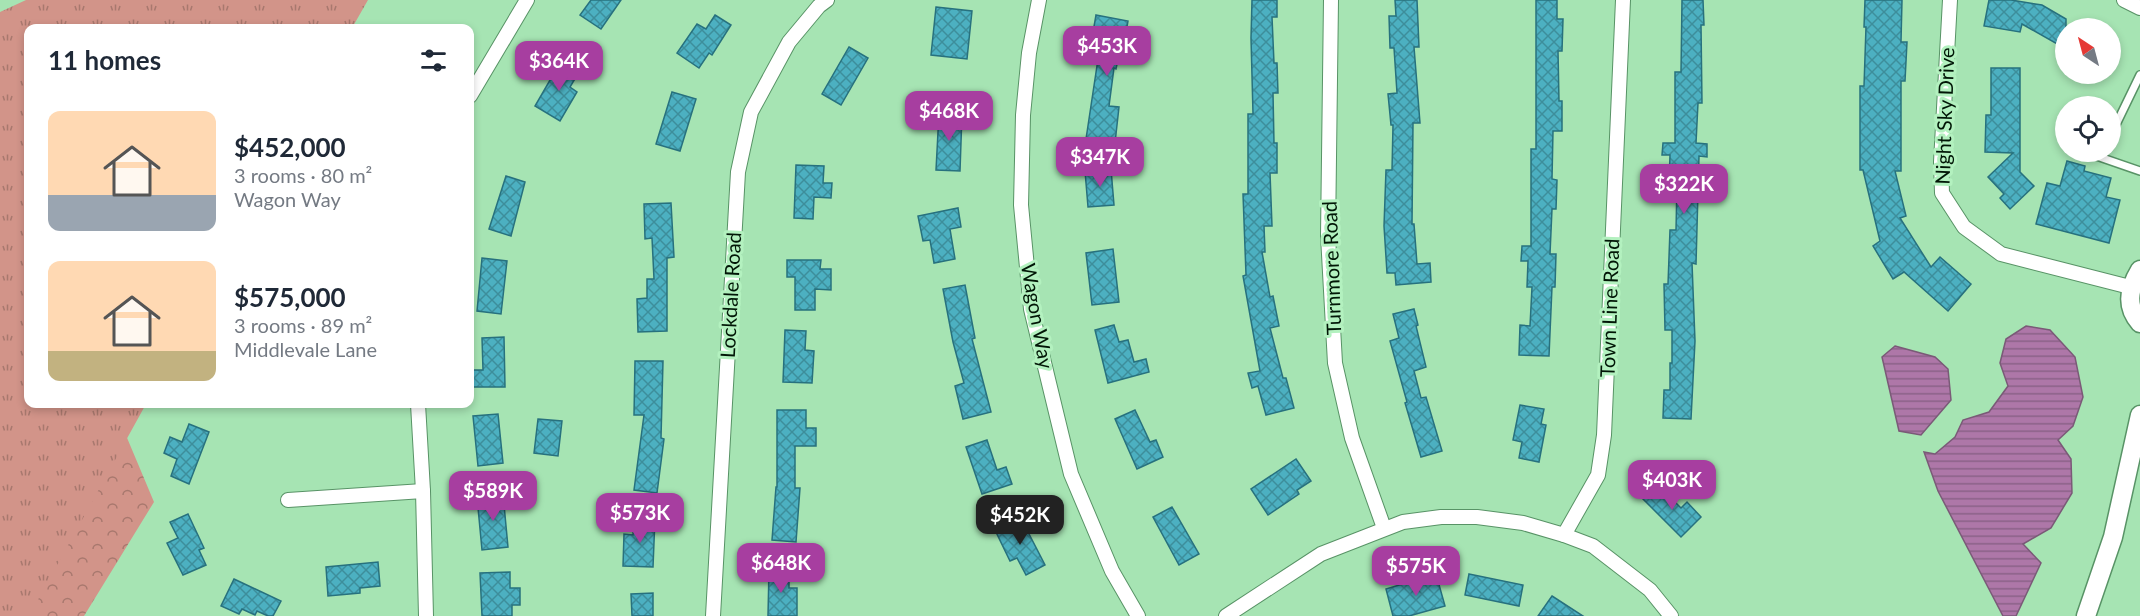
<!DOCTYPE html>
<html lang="en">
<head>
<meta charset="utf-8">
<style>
	body { margin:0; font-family:Lato,sans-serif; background:#f2f2f3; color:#1f2937; height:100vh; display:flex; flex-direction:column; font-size:22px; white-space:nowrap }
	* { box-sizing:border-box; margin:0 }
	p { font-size:20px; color:#747a83 }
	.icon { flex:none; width:33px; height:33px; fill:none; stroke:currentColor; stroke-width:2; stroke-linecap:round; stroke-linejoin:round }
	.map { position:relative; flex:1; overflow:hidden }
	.details { position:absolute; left:24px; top:24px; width:450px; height:384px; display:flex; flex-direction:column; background:#fff; border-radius:12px; box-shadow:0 3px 9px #0003 }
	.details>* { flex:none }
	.needle { width:39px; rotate:324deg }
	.tools { position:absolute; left:2055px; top:18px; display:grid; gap:12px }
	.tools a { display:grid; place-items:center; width:66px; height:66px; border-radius:50%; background:#fff; box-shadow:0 3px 9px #0003; font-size:30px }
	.price { position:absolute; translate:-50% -51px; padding:0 14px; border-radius:12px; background:#a73ea0; color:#fff; font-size:20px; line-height:39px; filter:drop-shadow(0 2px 3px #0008) }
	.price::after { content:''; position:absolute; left:50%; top:36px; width:18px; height:14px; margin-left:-9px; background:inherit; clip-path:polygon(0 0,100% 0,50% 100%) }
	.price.on { background:#222; color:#fff }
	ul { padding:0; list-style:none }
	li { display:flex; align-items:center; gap:18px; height:150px; padding:0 24px }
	li span { display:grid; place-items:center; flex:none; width:168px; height:120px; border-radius:12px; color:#555 }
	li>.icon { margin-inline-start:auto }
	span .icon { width:72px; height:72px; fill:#fffc; stroke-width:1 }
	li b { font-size:26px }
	h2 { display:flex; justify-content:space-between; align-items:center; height:72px; padding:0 24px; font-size:26px }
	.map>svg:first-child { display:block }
	.forest { fill:url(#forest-crowns) }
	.park { fill:url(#park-tufts) }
	.water { fill:url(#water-rules); stroke:#7a5a77; stroke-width:1.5 }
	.building { fill:url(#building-cross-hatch); stroke:#27717e; stroke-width:1.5 }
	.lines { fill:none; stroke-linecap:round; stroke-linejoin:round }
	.service-casing { stroke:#589366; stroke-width:10 }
	.minor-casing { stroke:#589366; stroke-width:16 }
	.tertiary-casing { stroke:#589366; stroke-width:21 }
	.service { stroke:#fff; stroke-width:7 }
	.minor { stroke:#fff; stroke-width:14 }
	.tertiary { stroke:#fff; stroke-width:18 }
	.labels { text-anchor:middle; stroke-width:6; stroke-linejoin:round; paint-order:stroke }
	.street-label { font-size:20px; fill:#011606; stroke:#b3f1bf }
</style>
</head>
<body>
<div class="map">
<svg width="2140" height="616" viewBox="0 0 2140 616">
	<defs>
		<pattern id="forest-crowns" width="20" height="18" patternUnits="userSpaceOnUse" patternTransform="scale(1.5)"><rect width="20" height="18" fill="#d29489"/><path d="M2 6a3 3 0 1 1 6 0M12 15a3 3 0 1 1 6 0" fill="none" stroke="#a8786e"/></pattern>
		<pattern id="park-tufts" width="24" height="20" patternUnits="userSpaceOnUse" patternTransform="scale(1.5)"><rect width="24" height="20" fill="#d29489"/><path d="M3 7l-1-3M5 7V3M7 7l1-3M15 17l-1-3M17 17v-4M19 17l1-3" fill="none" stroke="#a8786e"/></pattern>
		<pattern id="water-rules" width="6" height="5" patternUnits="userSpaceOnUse" patternTransform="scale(1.5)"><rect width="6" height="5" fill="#ae77a8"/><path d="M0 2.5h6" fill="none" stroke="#8b6187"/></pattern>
		<pattern id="building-cross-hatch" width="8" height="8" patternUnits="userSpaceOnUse" patternTransform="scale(1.5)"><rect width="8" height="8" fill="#4cb0c1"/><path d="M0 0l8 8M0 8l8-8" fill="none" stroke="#3d8e9b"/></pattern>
	</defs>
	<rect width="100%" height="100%" fill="#a6e4b3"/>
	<path class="forest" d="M28 28V404L125 433 154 502 84 616H0V222Z"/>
	<path class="park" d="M26 0H368L352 28H28V404H146L29 616H0V12Z"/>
	<g class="water">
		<path d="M2026 326 2050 330 2075 357 2083 397 2073 426 2058 440 2071 459 2072 493 2051 528 2023 544 2041 563 2016 616H2003L1938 491 1924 452 1935 454 1955 437 1963 420 1989 412 2008 386 2000 363 2006 339Z"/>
		<path d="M1895 346 1935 357 1948 369 1951 400 1921 435 1899 431 1882 357Z"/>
	</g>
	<g class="building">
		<path d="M591 0H621L601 29 580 15Z"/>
		<path d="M1252 0H1277V17H1272L1274 63H1277L1278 93H1273L1274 143H1277V173H1270L1272 226H1264L1265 252H1262L1270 297 1273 296 1279 326 1270 328 1283 378H1286L1294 408 1266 415 1258 386 1252 388 1248 373 1260 371 1243 276 1246 275 1243 194H1248V114H1253L1251 38Z"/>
		<path d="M1395 0H1417L1419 47H1414L1420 123H1413L1412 224H1414L1417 264 1430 263 1431 282 1396 285 1395 273H1387L1384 226 1386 170H1392L1393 125H1391L1388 94 1397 93 1394 48H1390L1389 16H1396Z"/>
		<path d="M1536 0H1557V19H1563L1562 51H1558L1559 101H1562V131H1553L1552 179 1557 180 1556 209H1552L1550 254H1556L1555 287H1552L1549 356 1519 355 1520 325 1530 326 1532 287H1527L1528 261H1521L1522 246H1531V149H1536Z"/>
		<path d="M1682 0H1703L1704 25H1701L1702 103H1698L1696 143 1707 144V157L1699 156 1696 264 1692 263 1695 341 1691 419 1663 418 1664 390H1670V363H1672V330H1665L1664 284H1668L1670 230H1676L1677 184H1669L1670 155H1662L1663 143H1675V72H1681Z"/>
		<path d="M1865 0H1902L1901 42H1907L1905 81H1901V171H1895L1906 216 1900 218 1931 267 1940 257 1971 284 1948 311 1904 272 1893 279 1873 246 1880 241 1863 170H1860V86H1864L1866 27H1864Z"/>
		<path d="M1989 0H2011L2042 5 2066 19V49L2022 24 2020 32 1984 26Z"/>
		<path d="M936 7 972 11 967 59 931 55Z"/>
		<path d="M715 15 731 25 712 55 709 53 699 68 677 53 697 24 706 29Z"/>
		<path d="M1096 15 1128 21 1125 37 1136 38 1133 52 1120 50 1116 69 1114 68 1109 106 1119 107 1115 143 1086 139 1101 39 1092 38Z"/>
		<path d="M849 47 868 58 841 105 822 94Z"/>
		<path d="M561 61 579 72 570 87 577 92 560 121 535 106Z"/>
		<path d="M1991 68H2020V172L2034 186 2010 209 2000 198 2004 194 1988 177 2013 153 1985 152 1986 115H1991Z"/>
		<path d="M672 92 696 99 680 151 656 144Z"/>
		<path d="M939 113 962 114 960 171 936 170Z"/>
		<path d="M2067 161 2085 166 2084 171 2111 178 2106 197 2120 200 2109 243 2036 224 2047 183 2060 186Z"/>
		<path d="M796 165 824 166 823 183H832L831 198 814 197 813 219 794 218Z"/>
		<path d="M1111 169 1114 205 1088 207 1085 171Z"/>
		<path d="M506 176 525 182 511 236 489 229Z"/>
		<path d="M671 203 674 257 667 258V331L638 332 637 299 647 298V279H654L652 238 645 239 644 204Z"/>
		<path d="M958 208 961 227 950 229 955 259 934 263 930 240 923 241 918 216Z"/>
		<path d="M1113 249 1119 302 1092 305 1086 253Z"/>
		<path d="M482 258 507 261 501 314 477 311Z"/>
		<path d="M787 260H821L820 269H831V290L815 289V310H795V277H787Z"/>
		<path d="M965 285 975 338 972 339 991 412 963 419 955 386 964 383 953 342 943 289Z"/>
		<path d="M1414 309 1418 325 1416 326 1426 367 1414 371 1421 398 1426 397 1442 451 1421 457 1405 403 1407 402 1390 341 1399 338 1393 314Z"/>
		<path d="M1114 325 1119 342 1128 340 1134 362 1146 359 1149 372 1108 383 1095 330Z"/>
		<path d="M785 330 806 331 805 350 814 351 812 383 783 382Z"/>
		<path d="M504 337 505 387H473V370H483L482 338Z"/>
		<path d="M635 361H663L661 438 664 439 657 493 634 490 644 415H634Z"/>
		<path d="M1520 405 1544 409 1541 424 1546 425 1539 462 1519 458 1522 442 1513 440Z"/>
		<path d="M777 410H806V428H816V446H795V488H800L796 542 772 540 776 487H777Z"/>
		<path d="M1135 410 1150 442 1156 440 1163 457 1137 469 1115 419Z"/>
		<path d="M498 414 503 463 478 466 473 416Z"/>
		<path d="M538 419 562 421 558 456 534 453Z"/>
		<path d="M189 424 209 432 189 484 171 476 177 459 164 453 170 437 182 442Z"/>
		<path d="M987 440 997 470 1006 467 1012 484 982 494 966 447Z"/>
		<path d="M1296 459 1311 481 1297 490 1299 494 1268 515 1251 489Z"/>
		<path d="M1658 485 1681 508 1687 502 1701 517 1681 537 1643 499Z"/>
		<path d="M503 494 508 547 482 550 477 497Z"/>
		<path d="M1172 507 1199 554 1179 565 1153 517Z"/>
		<path d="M188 514 204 548 199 550 206 565 183 575 167 543 178 538 170 522Z"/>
		<path d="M634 517 655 518 653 567 623 566 624 534 633 535Z"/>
		<path d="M1018 518 1026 533 1028 532 1045 565 1026 575 1017 558 1010 561 995 530Z"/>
		<path d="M378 562 380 586 360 588V593L328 596 326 567Z"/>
		<path d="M769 569H789V588H797V616H768Z"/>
		<path d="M510 572V588H520V605H512V616H482L480 573Z"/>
		<path d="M1436 574 1445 606 1409 616H1393L1386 589Z"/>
		<path d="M1469 574 1523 585 1519 606 1465 595Z"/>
		<path d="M234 579 281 601 273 616H268L257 611 255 615 242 609 239 614 221 606Z"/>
		<path d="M653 593V616H632L631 594Z"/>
		<path d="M1552 596 1583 616H1538Z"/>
	</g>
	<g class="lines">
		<defs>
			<g id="service">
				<path d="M2110 137 2140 75"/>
				<path d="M2085 152 2140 171"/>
			</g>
			<g id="minor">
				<path d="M1039 0 1029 53 1023 115 1021 205 1031 309 1071 474 1112 571 1138 616"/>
				<path d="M1331 0 1328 236 1335 363 1352 438 1384 528"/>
				<path d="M1950 0 1941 162 1942 193 1964 227 2001 254 2130 287"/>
				<path d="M2124 0 2140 8"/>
				<path d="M470 96 527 0"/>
				<path d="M418 404 423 491 426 616"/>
				<path d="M288 500 423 491"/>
				<path d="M1564 535 1598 475 1604 435 1623 0"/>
				<path d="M713 616 738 172 751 112 789 42 819 6 827 0"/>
				<path d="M1226 616 1321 554 1403 522 1441 517H1477L1523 523 1564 535 1593 546 1650 590 1671 616"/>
			</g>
			<g id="tertiary">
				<path d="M2140 270C2129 288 2125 306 2140 323"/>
				<path d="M2086 616 2113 537 2140 415"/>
			</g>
		</defs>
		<use href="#service" class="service-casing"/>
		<use href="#minor" class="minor-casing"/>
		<use href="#tertiary" class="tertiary-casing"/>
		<use href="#service" class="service"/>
		<use href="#minor" class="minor"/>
		<use href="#tertiary" class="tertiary"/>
	</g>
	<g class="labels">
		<g class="street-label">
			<text transform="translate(1945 116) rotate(-88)" y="7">Night Sky Drive</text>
			<text transform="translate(1332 268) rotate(-92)" y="7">Turnmore Road</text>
			<text transform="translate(731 295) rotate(-87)" y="7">Lockdale Road</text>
			<text transform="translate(1610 308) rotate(-88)" y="7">Town Line Road</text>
			<text transform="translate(1037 316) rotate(80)" y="7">Wagon Way</text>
		</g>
	</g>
</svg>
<div class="tools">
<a><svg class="needle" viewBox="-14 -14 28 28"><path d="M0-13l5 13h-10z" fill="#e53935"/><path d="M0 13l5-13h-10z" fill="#747a83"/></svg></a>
<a><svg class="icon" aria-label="locate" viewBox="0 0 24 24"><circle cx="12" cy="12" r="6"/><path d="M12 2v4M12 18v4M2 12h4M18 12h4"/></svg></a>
</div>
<b class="price" style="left:1107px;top:77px">$453K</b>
<b class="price" style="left:559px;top:92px">$364K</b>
<b class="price" style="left:949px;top:142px">$468K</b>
<b class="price" style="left:1100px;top:188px">$347K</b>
<b class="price" style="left:1684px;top:215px">$322K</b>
<b class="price" style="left:1672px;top:511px">$403K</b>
<b class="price" style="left:493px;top:522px">$589K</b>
<b class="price" style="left:640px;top:544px">$573K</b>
<b class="price on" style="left:1020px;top:546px">$452K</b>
<b class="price" style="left:781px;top:594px">$648K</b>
<b class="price" style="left:1416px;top:597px">$575K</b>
<section class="details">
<h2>11 homes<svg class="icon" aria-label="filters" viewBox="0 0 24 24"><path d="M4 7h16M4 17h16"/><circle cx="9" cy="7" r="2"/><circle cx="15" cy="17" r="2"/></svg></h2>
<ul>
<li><span style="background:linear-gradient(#ffd9b3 70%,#9aa5b1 0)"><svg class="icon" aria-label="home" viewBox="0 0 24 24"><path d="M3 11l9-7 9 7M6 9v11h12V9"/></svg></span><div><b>$452,000</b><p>3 rooms · 80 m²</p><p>Wagon Way</p></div></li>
<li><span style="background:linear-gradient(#ffd9b3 75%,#c2b280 0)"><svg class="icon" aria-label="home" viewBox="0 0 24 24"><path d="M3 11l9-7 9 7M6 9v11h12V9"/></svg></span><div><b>$575,000</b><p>3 rooms · 89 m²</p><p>Middlevale Lane</p></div></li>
</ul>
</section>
</div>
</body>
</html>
